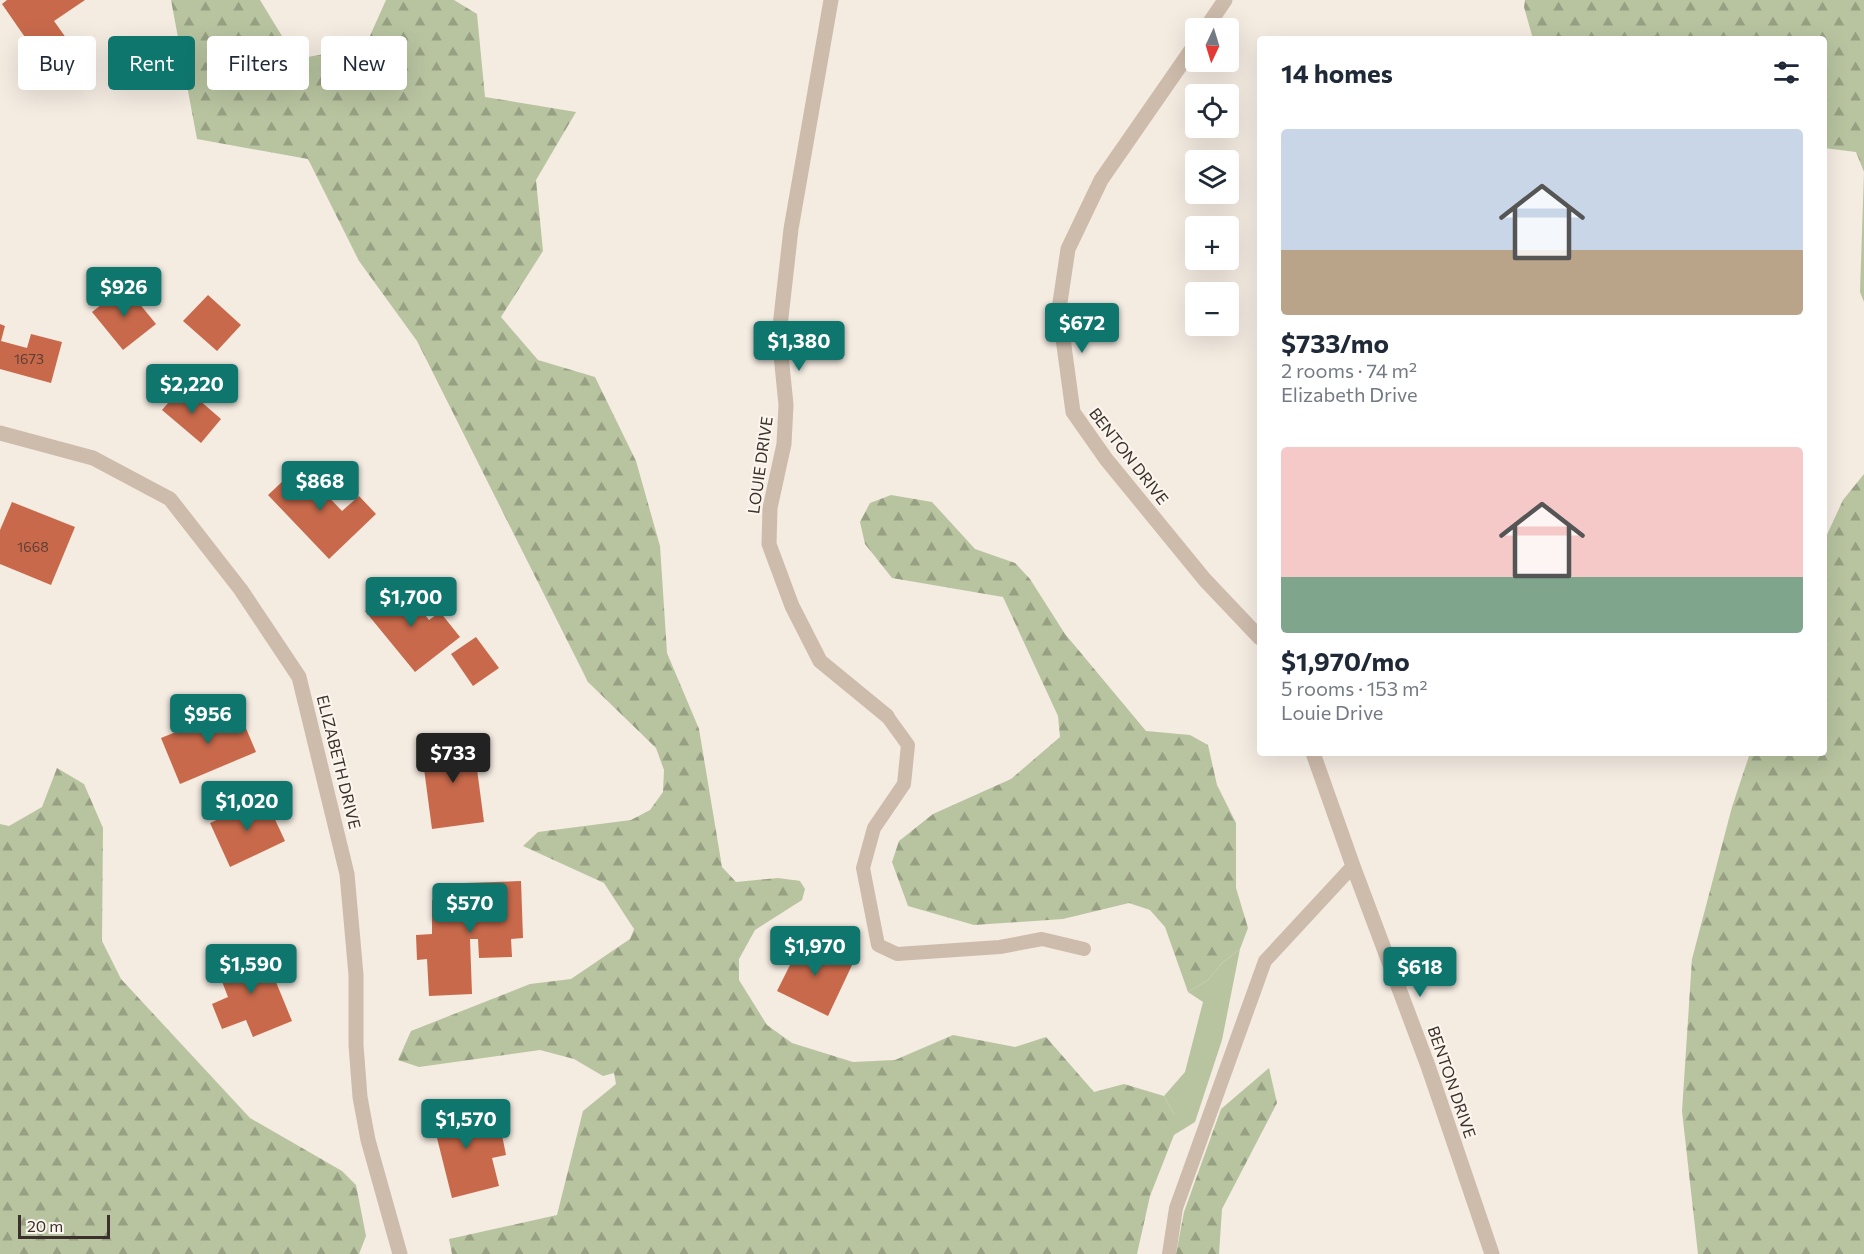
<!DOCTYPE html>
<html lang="en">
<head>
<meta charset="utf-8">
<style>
	body { margin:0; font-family:Commissioner,sans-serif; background:#f6f6f7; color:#1f2937; height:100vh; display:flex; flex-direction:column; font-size:22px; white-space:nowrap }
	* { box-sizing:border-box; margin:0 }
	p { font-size:20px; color:#747a83 }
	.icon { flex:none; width:33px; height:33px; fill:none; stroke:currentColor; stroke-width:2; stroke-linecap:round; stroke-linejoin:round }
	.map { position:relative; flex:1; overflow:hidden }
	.drawer { position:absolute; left:1257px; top:36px; width:570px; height:720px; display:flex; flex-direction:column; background:#fff; border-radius:6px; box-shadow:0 6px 24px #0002 }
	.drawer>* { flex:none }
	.hud { position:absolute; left:18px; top:36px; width:570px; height:54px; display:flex; gap:12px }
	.needle { width:39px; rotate:184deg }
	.controls { position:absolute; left:1185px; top:18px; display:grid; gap:12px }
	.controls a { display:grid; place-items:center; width:54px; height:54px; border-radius:6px; background:#fff; box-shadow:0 6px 24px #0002; font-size:30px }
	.scale { position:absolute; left:18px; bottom:15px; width:92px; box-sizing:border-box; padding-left:6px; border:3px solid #3b302b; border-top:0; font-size:16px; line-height:21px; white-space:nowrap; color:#3b302b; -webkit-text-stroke:4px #fbf5ee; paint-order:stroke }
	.price { position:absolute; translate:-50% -51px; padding:0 14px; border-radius:6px; background:#0f766e; color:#fff; font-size:20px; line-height:39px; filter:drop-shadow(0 2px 3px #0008) }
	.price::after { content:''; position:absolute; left:50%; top:36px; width:18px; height:14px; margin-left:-9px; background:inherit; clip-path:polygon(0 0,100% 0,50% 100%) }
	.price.on { background:#222; color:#fff }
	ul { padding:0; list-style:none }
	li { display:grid; align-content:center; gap:12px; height:318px; padding:0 24px }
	li span { display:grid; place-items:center; height:186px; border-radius:6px; color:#555 }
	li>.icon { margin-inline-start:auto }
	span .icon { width:108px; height:108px; fill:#fffc; stroke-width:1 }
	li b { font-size:26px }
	h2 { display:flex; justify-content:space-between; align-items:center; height:72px; padding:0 24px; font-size:26px }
	.tag { padding:0 21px; border-radius:6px; background:#fff; box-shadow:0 6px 24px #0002; font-size:21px; line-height:54px }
	.tag.on { background:#0f766e; color:#fff }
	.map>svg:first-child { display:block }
	.green { fill:#b8c4a0 }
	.forest { fill:url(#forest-firs) }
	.building { fill:#c8694b }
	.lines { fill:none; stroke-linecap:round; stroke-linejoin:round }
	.service { stroke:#cdbbac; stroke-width:14 }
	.minor { stroke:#cdbbac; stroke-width:15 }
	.labels { text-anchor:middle; stroke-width:4.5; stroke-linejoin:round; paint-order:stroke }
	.number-label { font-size:14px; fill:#5e3e33 }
	.street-label { font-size:16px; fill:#3b302b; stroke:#fbf5ee }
</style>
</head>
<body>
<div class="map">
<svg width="1864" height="1254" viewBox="0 0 1864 1254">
	<defs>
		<pattern id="forest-firs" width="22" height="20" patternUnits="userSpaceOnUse" patternTransform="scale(1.5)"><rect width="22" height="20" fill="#b8c4a0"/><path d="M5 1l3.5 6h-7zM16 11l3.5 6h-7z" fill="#97a083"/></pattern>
	</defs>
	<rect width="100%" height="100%" fill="#f4ebe1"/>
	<path class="green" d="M1240 949 1222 1040 1195 1122 1174 1135V1114L1164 1096 1185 1072 1203 1002 1188 992 1208 980 1222 963Z"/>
	<g class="forest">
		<path d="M171 0H260L296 59 365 47 386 0H454L477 14 485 97 576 112 536 180 543 251 501 317 538 360 595 377 636 461 660 546 667 653 699 729 722 867 736 882 778 878 800 881 805 889 802 900 755 930 739 959V980L767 1025 792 1043 853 1062 895 1060 953 1035 1015 1047 1046 1037 1094 1092 1124 1084 1164 1096 1174 1114V1135L1150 1196 1137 1254H452L449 1239 557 1215 583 1111 616 1084 614 1073 603 1076 574 1059 540 1050 419 1067 398 1060 411 1031 530 984 571 979 630 939 634 929 604 883 523 846 538 832 631 820 650 810 663 792 664 770 656 748 588 682 417 341 359 261 308 159 197 139Z"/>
		<path d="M1525 0H1864V302L1860 292 1864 172 1856 152 1824 148V39H1533L1524 7Z"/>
		<path d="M1864 474V1254H1698L1682 1111 1692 959 1732 807 1750 753H1824V541L1843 500Z"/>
		<path d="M891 495 932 502 975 549 1015 563 1030 579 1065 634 1146 731 1190 735 1208 745 1217 785 1236 823V888L1248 928 1240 949 1222 963 1208 980 1188 992 1165 927 1150 910 1129 903 1063 919 974 925 908 906 892 862 899 841 933 814 1011 779 1060 737 1058 716 1003 597 892 578 865 544 860 522 870 503Z"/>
		<path d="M57 768 84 784 103 828 102 941 121 979 250 1118 342 1171 356 1185 366 1236 359 1254H0V824L9 826 42 807Z"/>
		<path d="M1269 1068 1277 1103 1222 1209 1219 1254H1176L1184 1212 1221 1109Z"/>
	</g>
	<g class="building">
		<path d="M7 0H85L54 21 84 63 56 82 2 4Z"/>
		<path d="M125 286 156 324 123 350 92 312Z"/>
		<path d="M208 295 241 325 217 351 183 321Z"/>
		<path d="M0 324 5 326 1 341 27 348 31 334 62 342 51 383 0 369Z"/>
		<path d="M181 388 196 401 198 399 221 419 201 443 162 410Z"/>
		<path d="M299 466 342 511 359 496 376 514 329 559 268 495Z"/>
		<path d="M12 502 75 527 51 585 0 564V530Z"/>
		<path d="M400 583 429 620 440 612 460 637 415 672 365 611Z"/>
		<path d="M476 637 499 668 473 686 451 654Z"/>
		<path d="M237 707 256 752 180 784 161 738Z"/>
		<path d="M473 739 484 822 432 829 421 746Z"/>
		<path d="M265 798 285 841 230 867 210 823Z"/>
		<path d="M521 881 523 938 511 939 512 957 479 958 478 939H470L472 994 429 996 427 959 417 960 416 935 432 934V900L465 899 464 883Z"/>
		<path d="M803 939 853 963 828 1016 777 991Z"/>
		<path d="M262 948 292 1021 253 1037 246 1020 222 1029 212 1004 228 997 216 966Z"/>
		<path d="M468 1100 478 1136 501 1130 506 1155 492 1158 499 1186 452 1198 430 1110Z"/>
	</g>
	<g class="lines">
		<g class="service">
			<path d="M887 716 908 745 904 784 874 828 863 868 878 945 897 954 1000 947 1042 939 1084 949"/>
			<path d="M1169 1254 1176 1208 1265 961 1353 866"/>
		</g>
		<g class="minor">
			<path d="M831 0 791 229 779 335 786 405 784 444 770 508 769 544 792 606 820 661 887 716"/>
			<path d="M1206 28 1225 0"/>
			<path d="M1196 43 1101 180 1068 249 1059 309 1073 412 1106 459 1205 580 1260 638"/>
			<path d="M0 433 93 458 170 499 241 590 299 677 347 874 356 975V1045L360 1097 368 1140 400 1254"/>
			<path d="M1313 753 1353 866 1428 1066 1492 1254"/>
		</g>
	</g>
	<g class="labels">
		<g class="number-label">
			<text x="29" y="364">1673</text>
			<text x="33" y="552">1668</text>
		</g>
		<g class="street-label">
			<text transform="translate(1129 456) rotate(52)" y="6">BENTON DRIVE</text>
			<text transform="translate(760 465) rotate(-82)" y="6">LOUIE DRIVE</text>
			<text transform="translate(339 762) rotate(76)" y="6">ELIZABETH DRIVE</text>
			<text transform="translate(1452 1082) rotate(71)" y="6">BENTON DRIVE</text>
		</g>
	</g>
</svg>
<div class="controls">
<a><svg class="needle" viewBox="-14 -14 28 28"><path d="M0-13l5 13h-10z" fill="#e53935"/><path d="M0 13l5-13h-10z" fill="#747a83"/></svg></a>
<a><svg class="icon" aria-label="locate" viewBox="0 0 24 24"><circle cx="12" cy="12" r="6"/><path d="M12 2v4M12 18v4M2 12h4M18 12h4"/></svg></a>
<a><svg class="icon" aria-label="layers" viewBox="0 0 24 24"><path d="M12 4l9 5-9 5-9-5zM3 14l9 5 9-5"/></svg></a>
<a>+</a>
<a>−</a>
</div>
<div class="scale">20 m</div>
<b class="price" style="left:124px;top:318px">$926</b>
<b class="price" style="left:1082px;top:354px">$672</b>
<b class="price" style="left:799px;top:372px">$1,380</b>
<b class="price" style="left:192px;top:415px">$2,220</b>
<b class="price" style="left:320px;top:512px">$868</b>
<b class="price" style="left:411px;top:628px">$1,700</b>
<b class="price" style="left:208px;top:745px">$956</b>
<b class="price on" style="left:453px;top:784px">$733</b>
<b class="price" style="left:247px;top:832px">$1,020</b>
<b class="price" style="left:470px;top:934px">$570</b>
<b class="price" style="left:815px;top:977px">$1,970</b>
<b class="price" style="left:251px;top:995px">$1,590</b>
<b class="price" style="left:1420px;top:998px">$618</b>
<b class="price" style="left:466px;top:1150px">$1,570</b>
<div class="hud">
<a class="tag">Buy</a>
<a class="tag on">Rent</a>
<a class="tag">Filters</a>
<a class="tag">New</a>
</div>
<section class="drawer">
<h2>14 homes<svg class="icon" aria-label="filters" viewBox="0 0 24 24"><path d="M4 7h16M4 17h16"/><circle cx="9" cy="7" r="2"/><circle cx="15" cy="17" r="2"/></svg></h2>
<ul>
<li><span style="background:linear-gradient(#c9d6e8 65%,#b9a48a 0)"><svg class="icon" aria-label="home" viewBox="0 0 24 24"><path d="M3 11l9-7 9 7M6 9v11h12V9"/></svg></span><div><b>$733/mo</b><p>2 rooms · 74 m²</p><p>Elizabeth Drive</p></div></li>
<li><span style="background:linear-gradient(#f6c9c9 70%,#7fa58c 0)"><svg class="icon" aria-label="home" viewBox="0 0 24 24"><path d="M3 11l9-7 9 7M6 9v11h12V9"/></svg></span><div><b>$1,970/mo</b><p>5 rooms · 153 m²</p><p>Louie Drive</p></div></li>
</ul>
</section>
</div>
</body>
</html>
